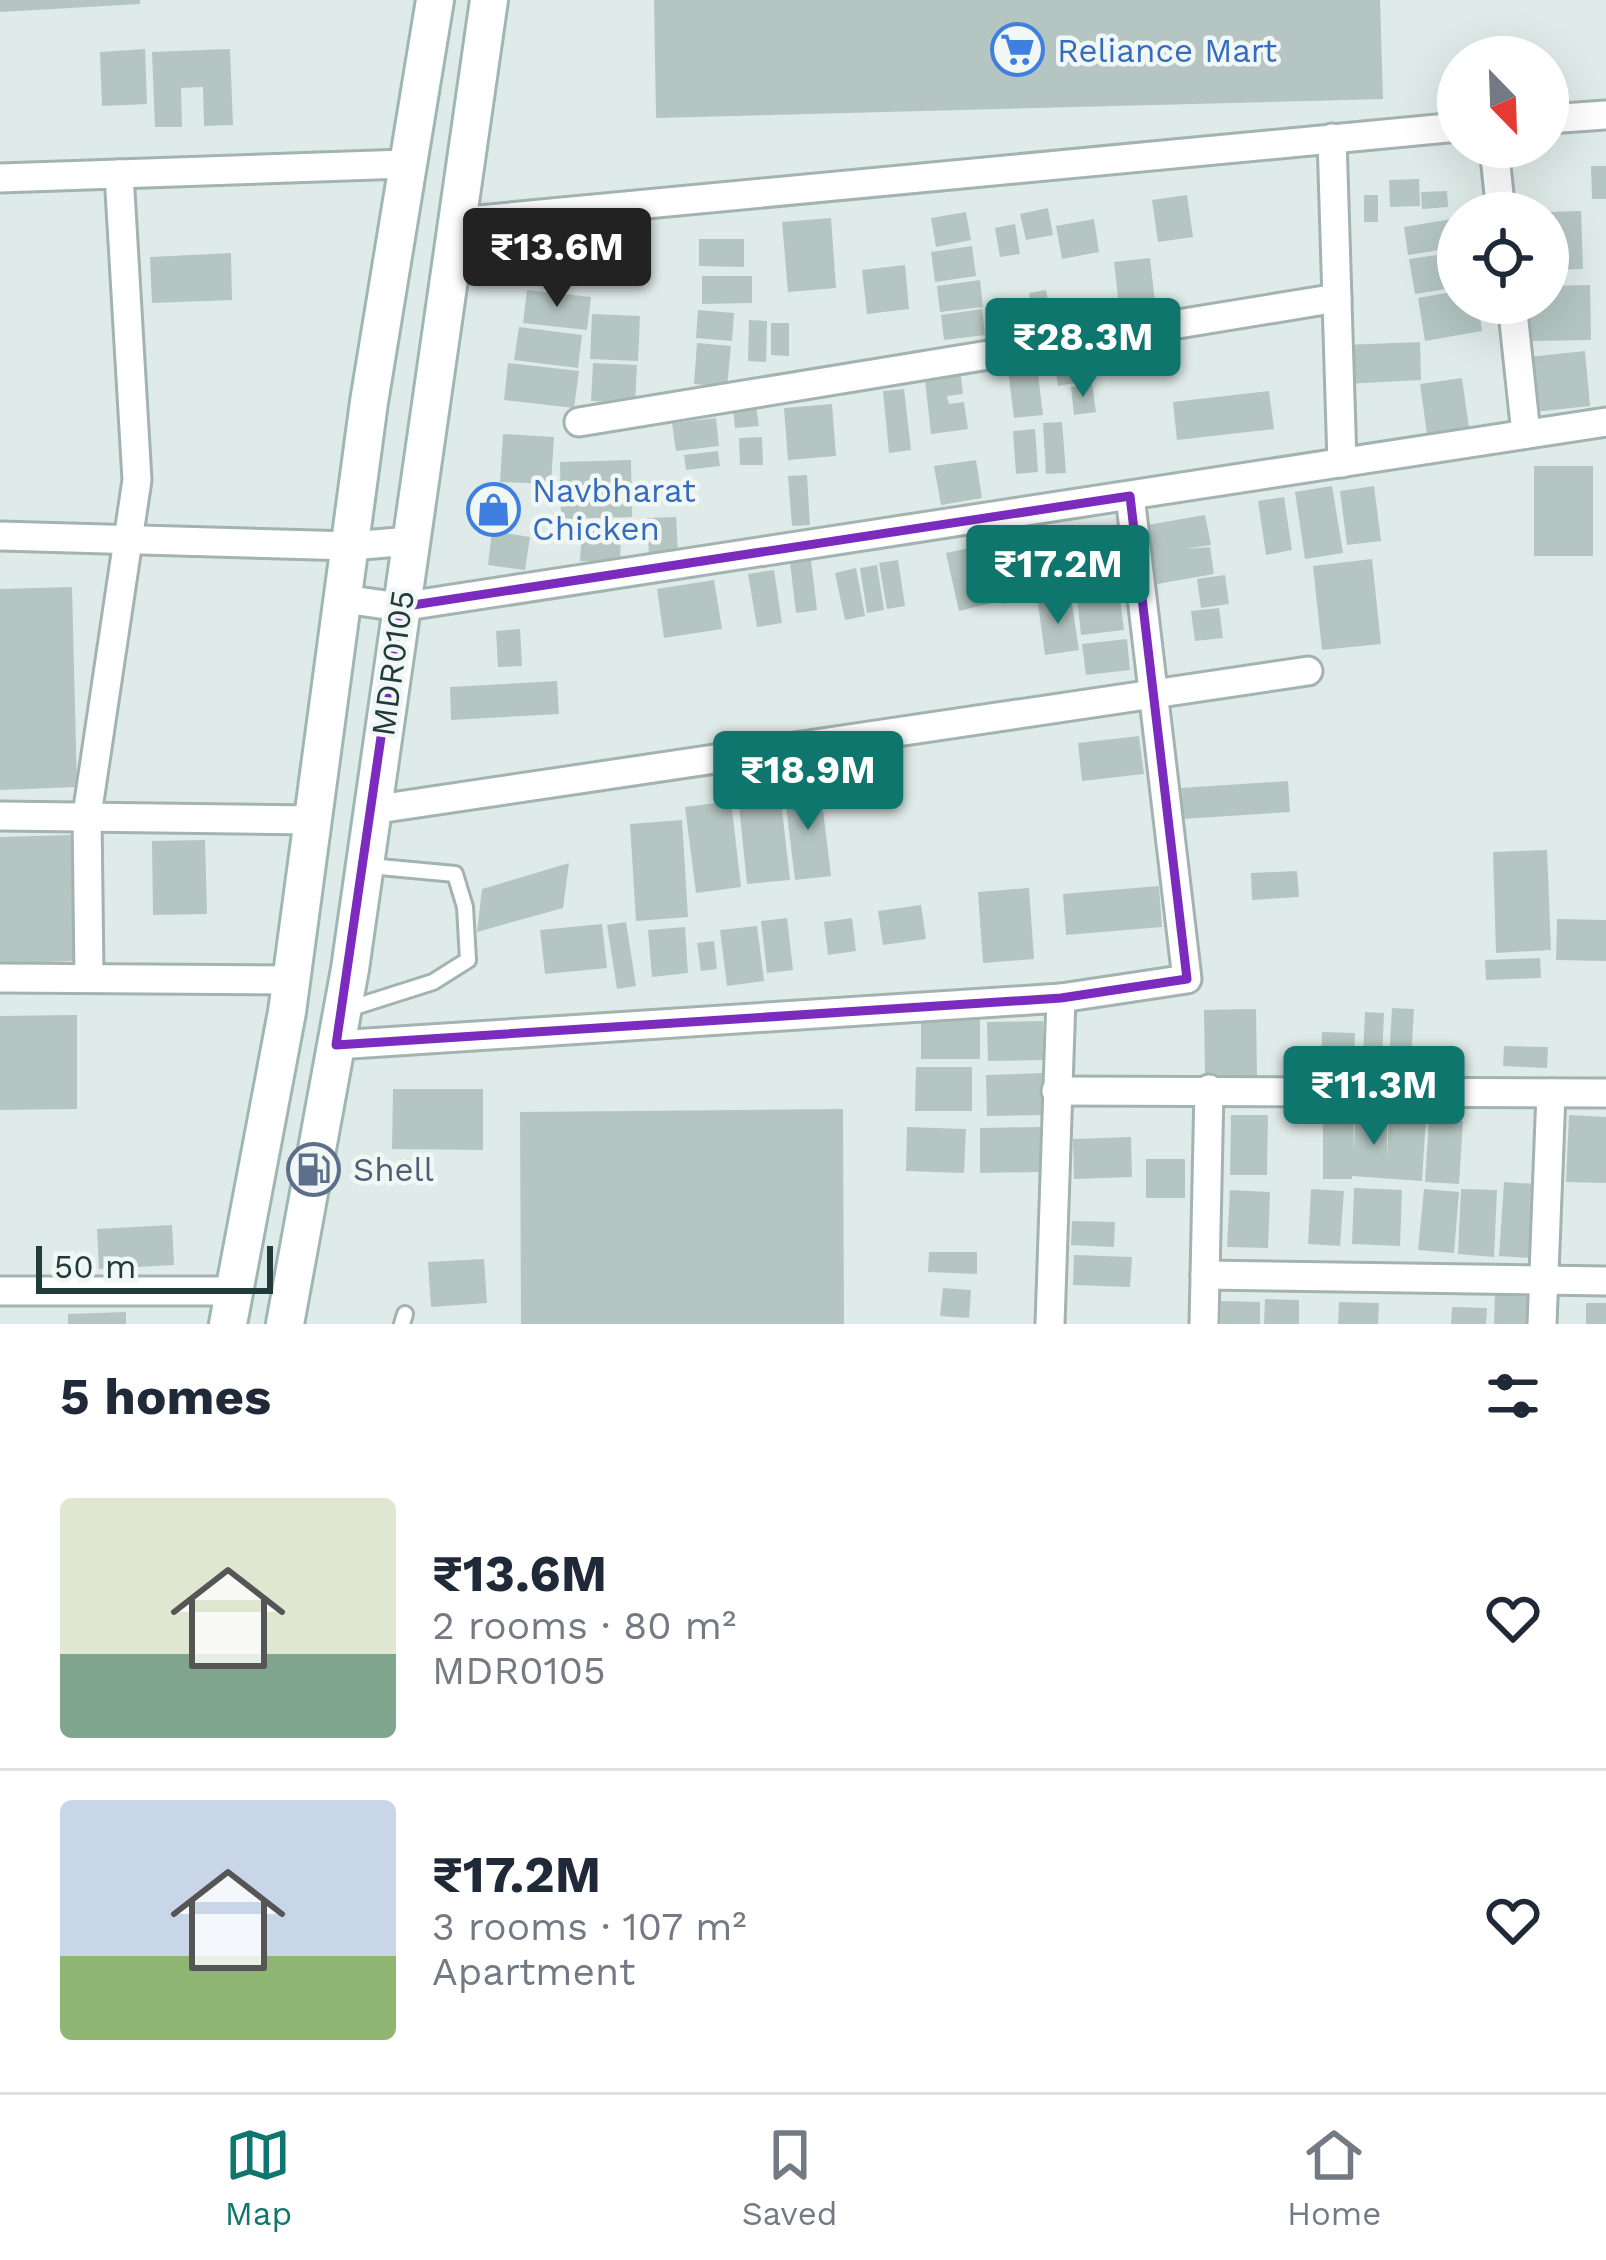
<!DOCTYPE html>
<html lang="en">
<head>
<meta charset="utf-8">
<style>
	body { margin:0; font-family:"Work Sans",sans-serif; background:#f6f6f7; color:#1f2937; height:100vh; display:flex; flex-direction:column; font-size:45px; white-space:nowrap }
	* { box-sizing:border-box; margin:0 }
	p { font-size:39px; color:#747a83 }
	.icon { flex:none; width:66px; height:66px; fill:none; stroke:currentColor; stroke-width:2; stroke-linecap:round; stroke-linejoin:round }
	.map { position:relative; height:1324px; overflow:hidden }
	.details { display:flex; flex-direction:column; background:#fff; flex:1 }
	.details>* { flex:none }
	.needle { width:78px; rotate:157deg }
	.fabs { position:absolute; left:1437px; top:36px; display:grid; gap:24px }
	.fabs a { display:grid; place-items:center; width:132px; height:132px; border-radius:50%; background:#fff; box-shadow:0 12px 48px #0002; font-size:60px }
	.scale { position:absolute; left:36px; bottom:30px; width:237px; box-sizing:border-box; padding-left:12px; border:6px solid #203b3a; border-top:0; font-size:33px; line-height:42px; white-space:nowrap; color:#203b3a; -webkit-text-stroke:9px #f0f7f5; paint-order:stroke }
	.price { position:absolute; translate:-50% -102px; padding:0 27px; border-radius:12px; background:#0f766e; color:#fff; font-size:39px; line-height:78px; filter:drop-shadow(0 3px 6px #0008) }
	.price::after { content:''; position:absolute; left:50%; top:72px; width:36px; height:27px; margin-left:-18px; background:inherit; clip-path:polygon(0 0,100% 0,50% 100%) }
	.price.current { background:#222; color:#fff }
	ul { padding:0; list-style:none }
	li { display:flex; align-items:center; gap:36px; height:300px; padding:0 60px }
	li+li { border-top:3px solid #e0e1e3 }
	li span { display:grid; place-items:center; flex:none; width:336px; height:240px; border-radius:12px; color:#555 }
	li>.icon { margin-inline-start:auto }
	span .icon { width:144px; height:144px; fill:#fffc; stroke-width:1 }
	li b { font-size:51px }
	h2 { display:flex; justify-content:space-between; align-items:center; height:144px; padding:0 60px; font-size:51px }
	.menu { display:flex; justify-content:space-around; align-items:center; height:168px; border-top:3px solid #e0e1e3; background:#fff; font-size:33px; color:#747a83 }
	.menu a { display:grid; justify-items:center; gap:6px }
	.menu .current { color:#0f766e }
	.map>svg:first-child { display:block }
	.building { fill:#b5c6c2 }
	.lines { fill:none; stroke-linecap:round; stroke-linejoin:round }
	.lane-casing { stroke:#a2b3b0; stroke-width:20 }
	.street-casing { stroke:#a2b3b0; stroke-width:33 }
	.secondary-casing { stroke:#9eb7b4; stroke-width:42 }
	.lane { stroke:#fff; stroke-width:14 }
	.street { stroke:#fff; stroke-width:27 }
	.secondary { stroke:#fff; stroke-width:36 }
	.marked { fill:none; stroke:#7b2cbf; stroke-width:9; stroke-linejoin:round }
	.labels { text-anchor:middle; stroke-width:9; stroke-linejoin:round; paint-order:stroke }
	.shop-label { font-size:33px; fill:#366cbe; stroke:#f0f7f5; text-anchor:start }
	.street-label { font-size:33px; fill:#203b3a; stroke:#f0f7f5 }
	.service-label { font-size:33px; fill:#4e5e75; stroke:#f0f7f5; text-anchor:start }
</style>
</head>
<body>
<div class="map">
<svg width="1606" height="1324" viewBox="0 0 1606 1324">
	<rect width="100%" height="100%" fill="#dfebe8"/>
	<g class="building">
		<path d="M0 0H140V4L0 12Z"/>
		<path d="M654 0H1380L1383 99 656 118Z"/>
		<path d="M145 49 147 104 102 106 100 52Z"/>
		<path d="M230 49 233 125 204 126 203 87 181 88 182 127H155L152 52Z"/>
		<path d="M1591 166H1606V199H1592Z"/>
		<path d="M1419 179 1420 206 1390 207 1389 180Z"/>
		<path d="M1447 191 1448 207 1422 209 1421 192Z"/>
		<path d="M1187 195 1193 237 1158 242 1152 200Z"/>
		<rect x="1364" y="195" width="14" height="27"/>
		<path d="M1048 208 1053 235 1026 240 1020 214Z"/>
		<path d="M1581 211 1583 269 1548 270V212Z"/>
		<path d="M966 212 971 240 936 247 931 218Z"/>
		<path d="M831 218 836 288 788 292 782 222Z"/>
		<path d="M1458 218V247L1408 255 1404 227Z"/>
		<path d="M1094 219 1099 252 1062 259 1056 226Z"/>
		<path d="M1015 224 1020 254 1000 257 995 228Z"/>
		<path d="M699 239H744V267L699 266Z"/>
		<path d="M972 246 976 276 935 282 931 252Z"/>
		<path d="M1458 252V287L1415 294 1409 259Z"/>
		<path d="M231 253 232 300 152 303 150 257Z"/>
		<path d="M1150 258 1155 302 1119 306 1114 262Z"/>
		<path d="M905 265 909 309 867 314 862 270Z"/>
		<path d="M702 276H752V303L702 304Z"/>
		<path d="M980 280 983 307 940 312 937 286Z"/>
		<path d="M1590 285 1591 340 1528 341 1527 303H1548V286Z"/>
		<path d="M527 290 591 297 587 330 523 323Z"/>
		<path d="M1046 290 1053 330 1037 333 1029 293Z"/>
		<path d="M1458 291V303H1478L1482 331 1425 341 1418 298Z"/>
		<path d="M982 309 985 335 944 340 941 315Z"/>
		<path d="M698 310 734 313 732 341 696 338Z"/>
		<path d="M592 314 640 316 638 361 590 359Z"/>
		<path d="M749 320 767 321 766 362 748 361Z"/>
		<path d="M771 323H789V356L771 355Z"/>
		<path d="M519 327 582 335 578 368 514 360Z"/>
		<path d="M1420 342 1421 380 1345 384 1343 345Z"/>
		<path d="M697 343 731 346 727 387 694 384Z"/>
		<path d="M1585 351 1590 406 1525 413 1519 358Z"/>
		<path d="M1086 355 1090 380 1058 386 1054 361Z"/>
		<path d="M508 363 579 371 574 408 504 400Z"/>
		<path d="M593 363 637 365 635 403 591 401Z"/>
		<path d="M1037 366 1043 415 1014 418 1008 370Z"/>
		<path d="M960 368 963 394 947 396 949 404 964 402 968 429 931 434 924 372Z"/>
		<path d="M1462 378 1469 428 1427 434 1420 384Z"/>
		<path d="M1092 384 1096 412 1074 415 1071 387Z"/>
		<path d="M904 389 911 450 889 453 883 391Z"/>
		<path d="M1269 391 1274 429 1177 440 1173 402Z"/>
		<path d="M832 404 836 456 788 460 784 408Z"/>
		<path d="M756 406 759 426 735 428 733 408Z"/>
		<path d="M716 418 719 446 676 451 672 423Z"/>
		<path d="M1062 422 1066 473 1046 474 1043 423Z"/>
		<path d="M1035 429 1038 472 1016 474 1013 431Z"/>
		<path d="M503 434 554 437 551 484 500 482Z"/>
		<path d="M762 437 763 465H740L739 438Z"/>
		<path d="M718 451 720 466 686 470 684 455Z"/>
		<path d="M631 460 632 517 561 519 560 462Z"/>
		<path d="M976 460 982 498 941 505 934 466Z"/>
		<rect x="1534" y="466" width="59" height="90"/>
		<path d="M807 475 810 525 792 526 788 476Z"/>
		<path d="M1332 486 1343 553 1305 559 1295 492Z"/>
		<path d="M1374 486 1381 541 1347 545 1340 491Z"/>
		<path d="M1284 497 1292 550 1266 555 1258 501Z"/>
		<path d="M1205 515 1211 545 1185 549 1210 547 1214 574 1157 584 1147 525Z"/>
		<path d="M676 517 678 553 649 554 647 518Z"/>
		<path d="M1068 529 1078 590 1044 596 1033 535Z"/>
		<path d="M582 530 621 532 620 563 580 561Z"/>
		<path d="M492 531 530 537 525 570 488 565Z"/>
		<path d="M1111 531 1116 557 1082 563 1077 538Z"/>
		<path d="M1028 536 1040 597 1002 604 990 544Z"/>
		<path d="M984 545 996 602 959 611 946 553Z"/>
		<path d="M1372 559 1381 644 1322 650 1313 566Z"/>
		<path d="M811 560 817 610 796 613 790 562Z"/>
		<path d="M898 560 905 606 887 609 879 563Z"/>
		<path d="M877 565 884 610 867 613 860 568Z"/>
		<path d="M856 568 865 616 845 620 835 573Z"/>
		<path d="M774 570 782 623 757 627 748 574Z"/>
		<path d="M1225 575 1229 604 1201 608 1197 579Z"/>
		<path d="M714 580 722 629 664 638 657 589Z"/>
		<path d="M72 587 77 787 0 790V589Z"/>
		<path d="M1119 591 1124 630 1081 635 1077 596Z"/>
		<path d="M1071 598 1079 650 1045 655 1038 603Z"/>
		<path d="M1219 608 1223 638 1195 641 1191 611Z"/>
		<path d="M520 629 522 666 498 667 496 631Z"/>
		<path d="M1127 639 1130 670 1086 675 1082 644Z"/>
		<path d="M557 681 559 714 451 720 450 687Z"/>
		<path d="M1139 736 1144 774 1082 781 1078 743Z"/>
		<path d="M1288 781 1290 812 1182 819 1180 788Z"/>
		<path d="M820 785 831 876 795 880 784 790Z"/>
		<path d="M780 792 790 880 747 884 738 796Z"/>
		<path d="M731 801 741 887 696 893 685 807Z"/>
		<path d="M682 820 688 917 636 921 630 824Z"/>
		<path d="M71 835 74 961 0 964V837Z"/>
		<path d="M205 840 207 914 153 915 152 841Z"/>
		<path d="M1547 850 1551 950 1496 953 1493 852Z"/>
		<path d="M569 863 563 908 477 932 482 889Z"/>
		<path d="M1297 871 1299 897 1252 900 1251 873Z"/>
		<path d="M1159 886 1162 927 1066 935 1063 894Z"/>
		<path d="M1029 888 1034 959 983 963 978 892Z"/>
		<path d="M921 905 926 939 883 945 878 911Z"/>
		<path d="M787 918 793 970 767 973 761 921Z"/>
		<path d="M852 918 856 951 828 955 824 922Z"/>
		<path d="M1557 919 1606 920V961L1556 960Z"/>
		<path d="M626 922 636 986 617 989 607 925Z"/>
		<path d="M602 924 607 968 545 974 540 930Z"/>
		<path d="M757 926 764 981 727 986 720 930Z"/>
		<path d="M685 927 688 973 652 977 648 930Z"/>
		<path d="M714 941 717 969 701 971 697 943Z"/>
		<path d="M1540 958 1541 978 1486 980 1485 960Z"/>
		<path d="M1392 1008 1414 1009 1411 1061 1389 1059Z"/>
		<path d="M1256 1009 1257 1077 1205 1078 1204 1010Z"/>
		<rect x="921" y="1012" width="59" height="47"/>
		<path d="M1365 1012 1384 1013 1382 1059 1363 1058Z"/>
		<path d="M77 1015V1109L0 1110V1016Z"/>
		<path d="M1043 1021 1044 1060 988 1061 987 1022Z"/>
		<path d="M1322 1032 1355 1033 1354 1072 1321 1071Z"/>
		<path d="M1504 1046 1548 1047 1547 1068 1503 1066Z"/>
		<path d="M916 1067H972V1111H915Z"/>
		<path d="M1044 1073 1045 1115 987 1116 986 1075Z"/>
		<path d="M393 1089H483V1150L392 1149Z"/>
		<path d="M843 1109 844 1324H521L520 1112Z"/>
		<path d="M1355 1114 1387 1116V1160L1389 1116 1426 1117 1422 1181 1352 1176V1179H1323V1119H1353L1354 1151Z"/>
		<path d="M1231 1115H1268L1267 1175H1230Z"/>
		<path d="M1569 1115 1606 1117V1183L1566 1182Z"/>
		<path d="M1429 1119 1463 1121 1459 1184 1425 1182Z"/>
		<path d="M907 1127 966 1129 964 1173 906 1171Z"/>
		<path d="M1040 1127V1172L980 1173V1128Z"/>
		<path d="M1131 1137 1132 1177 1074 1179 1073 1139Z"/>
		<rect x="1146" y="1159" width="39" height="39"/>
		<path d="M1504 1182 1536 1184 1531 1258 1499 1256Z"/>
		<path d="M1354 1188 1402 1190 1400 1246 1352 1244Z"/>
		<path d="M1311 1189 1344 1191 1340 1246 1308 1244Z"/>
		<path d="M1424 1189 1459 1192 1454 1253 1418 1250Z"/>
		<path d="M1461 1189 1497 1190 1494 1257 1458 1254Z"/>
		<path d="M1230 1190 1270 1192 1268 1248 1227 1247Z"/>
		<path d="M1072 1221 1115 1222 1114 1247 1071 1245Z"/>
		<path d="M172 1225 174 1265 99 1269 97 1229Z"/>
		<path d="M929 1252H977V1274L928 1272Z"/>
		<path d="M1074 1255 1132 1257 1130 1287 1073 1285Z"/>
		<path d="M484 1259 487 1303 431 1307 428 1262Z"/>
		<path d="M943 1288 971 1290 969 1318 940 1316Z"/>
		<path d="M1495 1291 1530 1292 1529 1324H1494Z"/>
		<path d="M1265 1299 1299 1300V1324H1264Z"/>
		<path d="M1221 1301 1260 1302V1324H1221Z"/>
		<path d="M1339 1302 1379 1303 1378 1324H1338Z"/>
		<rect x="1586" y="1303" width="20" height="21"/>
		<path d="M1452 1307 1487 1308 1486 1324H1451Z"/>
		<path d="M126 1312V1324H68V1314Z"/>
	</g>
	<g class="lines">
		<defs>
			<g id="lane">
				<path d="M345 1010 433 982 468 960 465 907 455 874 369 866"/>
				<path d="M402 1324 405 1314"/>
			</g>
			<g id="street">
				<path d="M1548 119 1606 115"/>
				<path d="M1332 138 1342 463"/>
				<path d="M1494 147 1501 213"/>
				<path d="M0 178 405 164"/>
				<path d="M457 222 1458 127"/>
				<path d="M1512 303 1526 434"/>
				<path d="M579 422 1337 298"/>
				<path d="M0 536 351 546 410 541"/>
				<path d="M344 599 400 607 1606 422"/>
				<path d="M371 810 1308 671"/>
				<path d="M0 816 314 820"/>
				<path d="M89 976 87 815 137 480 119 174"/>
				<path d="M0 978 291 980"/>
				<path d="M336 1045 1061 998 1187 979 1130 496"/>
				<path d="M1056 1091 1606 1093"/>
				<path d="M1205 1275 1606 1281"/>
				<path d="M0 1291H235"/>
				<path d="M1050 1324 1061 998"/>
				<path d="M1204 1324 1209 1089"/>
				<path d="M1542 1324 1551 1093"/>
			</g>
			<g id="secondary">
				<path d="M228 1324 287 1012 369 402 435 0"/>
				<path d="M285 1324 350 969 489 0"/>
			</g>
		</defs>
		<use href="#lane" class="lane-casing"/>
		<use href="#street" class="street-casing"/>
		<use href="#secondary" class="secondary-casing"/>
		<use href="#lane" class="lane"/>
		<use href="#street" class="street"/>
		<use href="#secondary" class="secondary"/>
	</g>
	<path class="marked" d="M1130 496 1187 979 1061 998 336 1045 400 607Z"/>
	<defs>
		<symbol id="supermarket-ring" viewBox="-11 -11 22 22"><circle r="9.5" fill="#f0f7f5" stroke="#3f7fe0" stroke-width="1.5"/><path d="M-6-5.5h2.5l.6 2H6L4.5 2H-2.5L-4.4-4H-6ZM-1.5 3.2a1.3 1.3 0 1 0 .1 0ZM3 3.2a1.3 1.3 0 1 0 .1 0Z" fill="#3f7fe0"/></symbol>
		<symbol id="shop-ring" viewBox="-11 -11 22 22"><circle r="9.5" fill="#f0f7f5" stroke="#3f7fe0" stroke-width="1.5"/><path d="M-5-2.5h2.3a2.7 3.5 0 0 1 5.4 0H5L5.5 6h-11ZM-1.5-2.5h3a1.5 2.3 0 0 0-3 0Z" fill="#3f7fe0"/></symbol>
		<symbol id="fuel-ring" viewBox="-11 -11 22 22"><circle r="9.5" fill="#f0f7f5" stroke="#5c6f8a" stroke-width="1.5"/><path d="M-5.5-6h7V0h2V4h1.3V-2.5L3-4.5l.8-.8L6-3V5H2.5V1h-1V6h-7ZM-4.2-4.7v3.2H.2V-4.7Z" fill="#5c6f8a"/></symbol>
	</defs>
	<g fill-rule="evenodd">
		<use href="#supermarket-ring" x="988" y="20" width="59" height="59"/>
		<use href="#shop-ring" x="464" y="480" width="59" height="59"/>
		<use href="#fuel-ring" x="284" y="1140" width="59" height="59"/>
	</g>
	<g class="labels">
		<g class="shop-label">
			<text x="1057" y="62">Reliance Mart</text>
			<text x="532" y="502">Navbharat<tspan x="532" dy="38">Chicken</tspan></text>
		</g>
		<g class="street-label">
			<text transform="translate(392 663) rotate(-82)" y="12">MDR0105</text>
		</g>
		<g class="service-label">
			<text x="353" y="1181">Shell</text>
		</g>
	</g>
</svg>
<div class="fabs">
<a><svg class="needle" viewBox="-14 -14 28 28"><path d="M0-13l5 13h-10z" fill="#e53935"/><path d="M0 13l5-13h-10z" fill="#747a83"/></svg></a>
<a><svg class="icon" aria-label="locate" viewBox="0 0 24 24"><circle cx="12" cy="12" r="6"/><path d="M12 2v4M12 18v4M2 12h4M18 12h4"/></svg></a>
</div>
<div class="scale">50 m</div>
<b class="price current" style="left:557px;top:310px">₹13.6M</b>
<b class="price" style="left:1083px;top:400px">₹28.3M</b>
<b class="price" style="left:1058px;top:627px">₹17.2M</b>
<b class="price" style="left:808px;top:833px">₹18.9M</b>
<b class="price" style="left:1374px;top:1148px">₹11.3M</b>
</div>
<section class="details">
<h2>5 homes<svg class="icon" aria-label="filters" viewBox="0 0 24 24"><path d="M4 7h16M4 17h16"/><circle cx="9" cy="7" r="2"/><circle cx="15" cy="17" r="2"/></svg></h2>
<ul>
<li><span style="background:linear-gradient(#dfe7d0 65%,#7fa58c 0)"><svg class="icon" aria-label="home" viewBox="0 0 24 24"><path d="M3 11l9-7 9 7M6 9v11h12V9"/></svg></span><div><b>₹13.6M</b><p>2 rooms · 80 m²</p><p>MDR0105</p></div><svg class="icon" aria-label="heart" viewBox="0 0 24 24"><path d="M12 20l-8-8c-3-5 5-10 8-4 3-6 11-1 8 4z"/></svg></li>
<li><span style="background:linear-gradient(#c9d6e8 65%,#8fb573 0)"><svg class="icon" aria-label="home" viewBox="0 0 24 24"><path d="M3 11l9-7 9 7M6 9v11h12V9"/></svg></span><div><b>₹17.2M</b><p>3 rooms · 107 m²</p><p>Apartment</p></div><svg class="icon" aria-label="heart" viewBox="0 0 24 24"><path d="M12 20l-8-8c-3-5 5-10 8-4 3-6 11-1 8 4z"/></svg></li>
</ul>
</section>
<nav class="menu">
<a class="current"><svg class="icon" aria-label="map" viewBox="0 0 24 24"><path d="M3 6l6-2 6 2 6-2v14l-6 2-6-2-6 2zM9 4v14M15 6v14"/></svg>Map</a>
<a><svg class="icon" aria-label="saved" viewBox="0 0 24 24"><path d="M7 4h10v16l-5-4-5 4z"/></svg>Saved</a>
<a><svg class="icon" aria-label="home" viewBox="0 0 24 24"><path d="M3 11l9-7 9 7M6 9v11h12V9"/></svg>Home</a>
</nav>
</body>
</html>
